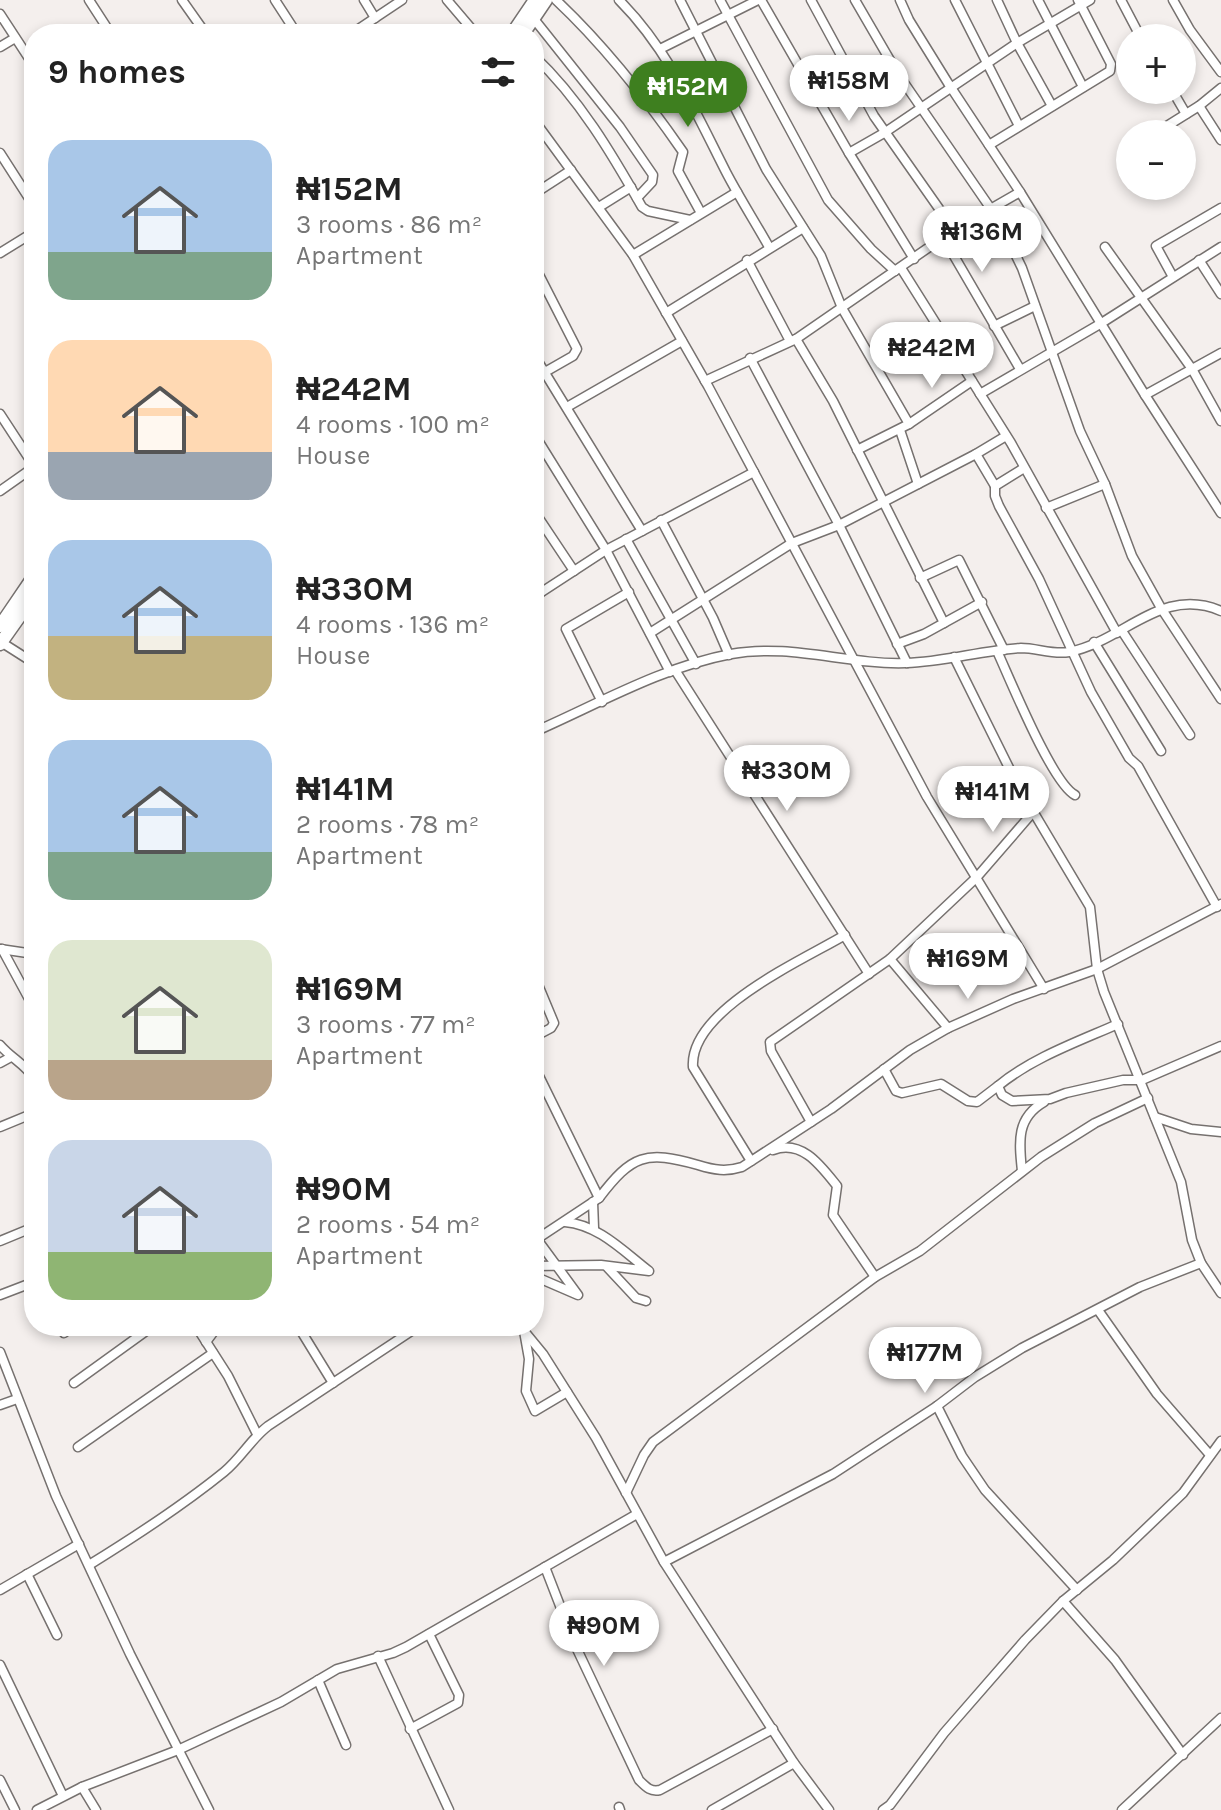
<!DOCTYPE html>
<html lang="en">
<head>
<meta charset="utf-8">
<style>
	body { margin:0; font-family:Karla,sans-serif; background:#f6f6f6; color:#222; height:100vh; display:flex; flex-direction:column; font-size:30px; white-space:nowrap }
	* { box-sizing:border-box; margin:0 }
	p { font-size:26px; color:#767676 }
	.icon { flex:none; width:44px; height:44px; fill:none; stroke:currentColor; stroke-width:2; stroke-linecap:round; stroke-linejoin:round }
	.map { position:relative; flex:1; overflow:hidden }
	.details { position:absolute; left:24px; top:24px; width:520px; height:1312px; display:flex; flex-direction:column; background:#fff; border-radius:32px; box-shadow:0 4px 12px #0003 }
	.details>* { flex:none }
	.tools { position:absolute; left:1116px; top:24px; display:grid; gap:16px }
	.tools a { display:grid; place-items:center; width:80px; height:80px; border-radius:50%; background:#fff; box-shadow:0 4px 12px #0003; font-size:40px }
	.price { position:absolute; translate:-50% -68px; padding:0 18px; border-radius:28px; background:#fff; color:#222; font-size:26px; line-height:52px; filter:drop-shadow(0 2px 4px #0008) }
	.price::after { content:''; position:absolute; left:50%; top:48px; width:24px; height:18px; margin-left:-12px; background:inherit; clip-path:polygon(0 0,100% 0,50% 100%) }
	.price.current { background:#3e7f1f; color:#fff }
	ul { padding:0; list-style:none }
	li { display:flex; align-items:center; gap:24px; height:200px; padding:0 24px }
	li span { display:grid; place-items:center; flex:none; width:224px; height:160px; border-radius:24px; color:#555 }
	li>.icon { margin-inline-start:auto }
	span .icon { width:96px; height:96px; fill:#fffc; stroke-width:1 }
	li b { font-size:34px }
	h2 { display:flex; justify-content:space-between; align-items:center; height:96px; padding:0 24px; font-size:34px }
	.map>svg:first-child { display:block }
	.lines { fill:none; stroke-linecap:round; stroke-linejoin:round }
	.street-casing { stroke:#76716f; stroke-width:11 }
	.secondary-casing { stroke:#76716f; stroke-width:15 }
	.street { stroke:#fff; stroke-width:8 }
	.secondary { stroke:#fff; stroke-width:12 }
</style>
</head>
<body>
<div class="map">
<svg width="1221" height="1810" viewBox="0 0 1221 1810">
	<rect width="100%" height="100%" fill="#f4efed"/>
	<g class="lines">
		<defs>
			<g id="street">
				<path d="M89 0 111 34"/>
				<path d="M182 0 206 34"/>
				<path d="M275 0 297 34"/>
				<path d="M364 0 375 18"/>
				<path d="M447 0 476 34"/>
				<path d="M556 0C605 46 645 97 683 152L678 171 701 213"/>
				<path d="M619 0C668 49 695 111 726 172 739 197 755 222 769 247"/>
				<path d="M680 0 766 169 821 256 842 308 909 424"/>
				<path d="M720 0 828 200 871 249 895 271"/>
				<path d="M761 0 849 153 914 259"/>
				<path d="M811 0 874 116 954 230"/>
				<path d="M855 0 898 74 991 209"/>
				<path d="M900 0 909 20 948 83 1020 192 1145 395 1221 513"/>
				<path d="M955 0 1019 126"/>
				<path d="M997 0 1017 43 1052 106"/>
				<path d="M1038 0 1083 87"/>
				<path d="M1121 0 1141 38"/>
				<path d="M1173 0 1190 30 1221 72"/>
				<path d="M0 14 34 66"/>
				<path d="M534 19 620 127 653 175 652 182 637 198"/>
				<path d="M351 34 402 0"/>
				<path d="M0 47 15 38"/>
				<path d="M660 49 758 0"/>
				<path d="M534 56C579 98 612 154 642 207L648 211 690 220"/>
				<path d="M1172 90 1186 114"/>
				<path d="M1199 106 1221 140"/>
				<path d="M534 120 633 255 708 386 927 797 1044 989"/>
				<path d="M1159 131 1199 106 1221 88"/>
				<path d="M989 145 1110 71 1111 64 1078 0"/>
				<path d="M0 153 34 206"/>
				<path d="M849 153 884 133 1017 43 1090 0"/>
				<path d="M534 194 571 170"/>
				<path d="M599 207 631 187"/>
				<path d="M1002 227 1022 268 1080 431 1105 484 1132 556 1161 608 1221 699"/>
				<path d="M943 237 1020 369"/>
				<path d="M1105 247 1192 369 1221 421"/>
				<path d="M0 253 34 232"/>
				<path d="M633 255 737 192"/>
				<path d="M747 260 790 341"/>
				<path d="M1199 260 1221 294"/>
				<path d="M534 265 577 349 573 356 545 372"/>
				<path d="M901 268 1011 443 1117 633"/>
				<path d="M1173 277 1156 246 1221 208"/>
				<path d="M666 313 803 228"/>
				<path d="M994 326 1035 306"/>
				<path d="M796 339 833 401 944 623"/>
				<path d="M534 355 642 531"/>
				<path d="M750 358 839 525 907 663"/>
				<path d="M705 381 796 339 954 230 1020 192"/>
				<path d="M980 394 1100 324 1221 247"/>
				<path d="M1145 395 1221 353"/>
				<path d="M567 407 682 341"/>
				<path d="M0 414 34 466"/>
				<path d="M900 430 918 484"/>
				<path d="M534 434 606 550 670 672"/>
				<path d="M857 450 909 424 972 381"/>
				<path d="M1024 468 995 486V496L999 506 1039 579 1091 692 1129 758 1138 766 1217 907"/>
				<path d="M995 486 976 454 1006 436"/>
				<path d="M0 491 34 467"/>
				<path d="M1046 508 1105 484"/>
				<path d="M534 511 574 571"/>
				<path d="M661 520 713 618 729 655"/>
				<path d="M626 539 696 664"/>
				<path d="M920 578 959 560 1004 650"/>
				<path d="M534 582 541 592"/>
				<path d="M534 597 606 550 754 472"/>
				<path d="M1122 631 1190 735"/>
				<path d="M650 633 792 543 839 525 976 454"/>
				<path d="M1 642 34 663"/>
				<path d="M1094 642 1161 751"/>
				<path d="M897 644 924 634 982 602"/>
				<path d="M997 651C1010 679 1052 783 1075 795"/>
				<path d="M954 657 1018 786 1090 907 1097 969 1104 992 1181 1182 1192 1240 1201 1263 1221 1293"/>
				<path d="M675 670 869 974"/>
				<path d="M602 702 566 629 629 592"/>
				<path d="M534 732C598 704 662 667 731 654 791 643 847 665 906 663 945 662 982 650 1021 648 1037 648 1053 655 1069 652 1124 641 1162 585 1221 611"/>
				<path d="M0 949 34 954"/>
				<path d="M2 949 34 1008"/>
				<path d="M890 959 948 1028"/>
				<path d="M534 975 554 1023 551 1028 534 1037"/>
				<path d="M1118 1024C1077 1042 1032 1058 998 1086L1002 1095 1012 1101 1050 1099 1066 1093 1123 1080H1142L1221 1046"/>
				<path d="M0 1045C11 1058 25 1064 34 1078"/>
				<path d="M0 1063 11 1057"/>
				<path d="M534 1066 599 1198 534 1241"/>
				<path d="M884 1069 896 1091 902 1093 941 1084 968 1101 977 1102 998 1086"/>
				<path d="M1155 1117 1191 1129 1221 1132"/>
				<path d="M811 1122 771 1051 770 1042 890 959 977 877 1034 811"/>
				<path d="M0 1127 34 1113"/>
				<path d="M773 1150C802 1139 821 1166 837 1186L833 1215 875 1277"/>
				<path d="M751 1161 693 1067C689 1010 803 960 845 935"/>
				<path d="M1022 1171C1019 1142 1016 1118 1044 1102"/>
				<path d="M599 1198C632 1155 645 1150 698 1165 714 1170 726 1172 742 1167L831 1109 910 1050 948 1028 1013 999 1097 969 1221 904"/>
				<path d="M593 1202 594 1228"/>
				<path d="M0 1241 34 1227"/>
				<path d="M534 1266 601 1265 649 1271C623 1251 599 1225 565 1222"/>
				<path d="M608 1268 636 1298 646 1301"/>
				<path d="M534 1276 578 1295 534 1235"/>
				<path d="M0 1295 34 1282"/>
				<path d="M1098 1310 1157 1394 1210 1455"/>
				<path d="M196 1326 228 1376 257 1434"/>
				<path d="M298 1326 333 1383"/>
				<path d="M520 1326 543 1354 596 1438 664 1562 794 1763 829 1810"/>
				<path d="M524 1331 529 1359 526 1391 535 1411 567 1392"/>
				<path d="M64 1333 73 1326"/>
				<path d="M206 1342 218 1326"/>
				<path d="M0 1352 56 1496 130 1654 209 1810"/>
				<path d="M74 1383 153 1326"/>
				<path d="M0 1405 17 1399"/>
				<path d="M937 1406 962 1456 985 1490 1077 1590"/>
				<path d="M78 1447 213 1353"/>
				<path d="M626 1493 644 1455 653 1442 875 1277 920 1251 1041 1157 1095 1123 1148 1098"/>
				<path d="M664 1562 833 1474 937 1406 975 1377 1022 1348 1140 1287 1201 1263"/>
				<path d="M89 1565C136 1536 182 1506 224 1472 241 1458 251 1439 268 1426L419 1326"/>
				<path d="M545 1567 576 1647 639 1780C646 1787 650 1792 660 1790L773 1729"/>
				<path d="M27 1574 57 1635"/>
				<path d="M0 1590 79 1544"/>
				<path d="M1063 1601 1115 1660 1183 1755"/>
				<path d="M378 1656 449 1810"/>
				<path d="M0 1665 63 1796"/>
				<path d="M318 1680 346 1745"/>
				<path d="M410 1729 458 1703 459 1695 429 1634"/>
				<path d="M0 1780 15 1810"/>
				<path d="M82 1787 96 1810"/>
				<path d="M619 1807 620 1810"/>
				<path d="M37 1810 82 1787 178 1750 281 1702 337 1669 393 1653 406 1647 637 1514"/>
				<path d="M712 1810 794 1763"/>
				<path d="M883 1810 890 1805 944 1733 1025 1640 1063 1601 1113 1560 1183 1493 1221 1441"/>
				<path d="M1122 1810 1221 1718"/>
			</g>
			<g id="secondary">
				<path d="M512 34 535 0"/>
				<path d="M523 34 546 0"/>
				<path d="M0 626 34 576"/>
				<path d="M0 644 34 596"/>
			</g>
		</defs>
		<use href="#street" class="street-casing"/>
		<use href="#secondary" class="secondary-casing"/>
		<use href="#street" class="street"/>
		<use href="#secondary" class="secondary"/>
	</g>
</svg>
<div class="tools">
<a>+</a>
<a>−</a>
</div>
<b class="price" style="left:849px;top:123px">₦158M</b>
<b class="price current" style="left:688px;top:129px">₦152M</b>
<b class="price" style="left:982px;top:274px">₦136M</b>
<b class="price" style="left:932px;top:390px">₦242M</b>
<b class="price" style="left:787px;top:813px">₦330M</b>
<b class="price" style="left:993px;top:834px">₦141M</b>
<b class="price" style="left:968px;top:1001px">₦169M</b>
<b class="price" style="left:925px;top:1395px">₦177M</b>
<b class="price" style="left:604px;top:1668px">₦90M</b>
<section class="details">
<h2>9 homes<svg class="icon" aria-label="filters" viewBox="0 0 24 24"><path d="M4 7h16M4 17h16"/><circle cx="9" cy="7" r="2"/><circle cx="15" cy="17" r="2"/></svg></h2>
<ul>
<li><span style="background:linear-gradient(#a9c7e8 70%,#7fa58c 0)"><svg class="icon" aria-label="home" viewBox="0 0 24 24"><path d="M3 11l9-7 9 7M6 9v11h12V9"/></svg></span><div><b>₦152M</b><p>3 rooms · 86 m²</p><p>Apartment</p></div></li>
<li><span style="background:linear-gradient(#ffd9b3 70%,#9aa5b1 0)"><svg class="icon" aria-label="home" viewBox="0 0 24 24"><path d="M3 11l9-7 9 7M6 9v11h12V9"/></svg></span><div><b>₦242M</b><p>4 rooms · 100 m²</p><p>House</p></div></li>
<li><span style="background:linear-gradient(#a9c7e8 60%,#c2b280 0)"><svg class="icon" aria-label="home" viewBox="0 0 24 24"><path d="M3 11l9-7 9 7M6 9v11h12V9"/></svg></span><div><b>₦330M</b><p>4 rooms · 136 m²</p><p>House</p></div></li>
<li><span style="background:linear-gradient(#a9c7e8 70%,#7fa58c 0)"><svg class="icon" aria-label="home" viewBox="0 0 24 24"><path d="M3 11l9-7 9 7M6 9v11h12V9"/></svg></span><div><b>₦141M</b><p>2 rooms · 78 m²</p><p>Apartment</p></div></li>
<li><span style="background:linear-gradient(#dfe7d0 75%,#b9a48a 0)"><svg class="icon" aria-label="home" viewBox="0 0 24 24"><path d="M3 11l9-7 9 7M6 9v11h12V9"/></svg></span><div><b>₦169M</b><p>3 rooms · 77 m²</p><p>Apartment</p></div></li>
<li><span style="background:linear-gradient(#c9d6e8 70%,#8fb573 0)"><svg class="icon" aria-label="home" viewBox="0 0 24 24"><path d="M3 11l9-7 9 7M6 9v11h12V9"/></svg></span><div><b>₦90M</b><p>2 rooms · 54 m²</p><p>Apartment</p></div></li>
</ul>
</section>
</div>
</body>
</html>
